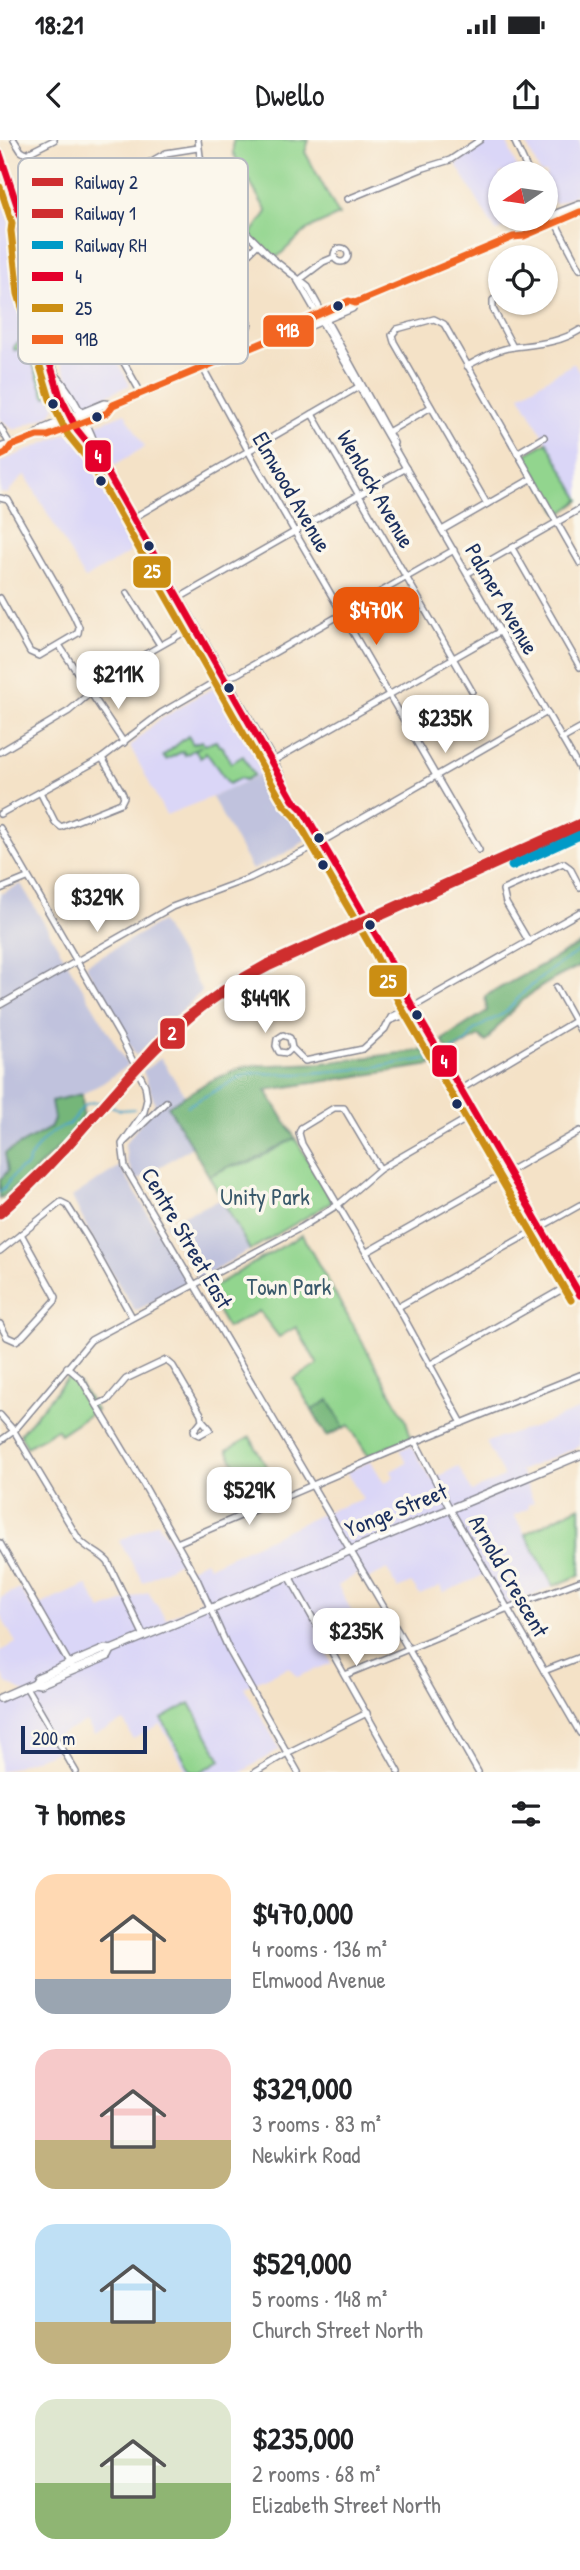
<!DOCTYPE html>
<html lang="en">
<head>
<meta charset="utf-8">
<style>
	body { margin:0; font-family:"Patrick Hand",sans-serif; background:#f6f6f6; color:#202124; height:100vh; display:flex; flex-direction:column; font-size:26px; white-space:nowrap }
	* { box-sizing:border-box; margin:0 }
	p { font-size:23px; color:#757577 }
	.icon { flex:none; width:38px; height:38px; fill:none; stroke:currentColor; stroke-width:2; stroke-linecap:round; stroke-linejoin:round }
	.map { position:relative; height:1632px; overflow:hidden }
	.panel { display:flex; flex-direction:column; background:#fff; flex:1 }
	.panel>* { flex:none }
	.needle { width:46px; rotate:257deg }
	.buttons { position:absolute; left:488px; top:21px; display:grid; gap:14px }
	.buttons a { display:grid; place-items:center; width:70px; height:70px; border-radius:50%; background:#fff; box-shadow:0 2px 5px #0004; font-size:35px }
	.scale { position:absolute; left:21px; bottom:18px; width:126px; box-sizing:border-box; padding-left:7px; border:4px solid #1b2f5e; border-top:0; font-size:19px; line-height:24px; white-space:nowrap; color:#1b2f5e; -webkit-text-stroke:5px #fbf7ec; paint-order:stroke }
	.price { position:absolute; translate:-50% -60px; padding:0 16px; border-radius:14px; background:#fff; color:#222; font-size:23px; line-height:46px; filter:drop-shadow(0 2px 4px #0008) }
	.price::after { content:''; position:absolute; left:50%; top:42px; width:21px; height:16px; margin-left:-10px; background:inherit; clip-path:polygon(0 0,100% 0,50% 100%) }
	.price.on { background:#ea580c; color:#fff }
	ul { padding:0; list-style:none }
	li { display:flex; align-items:center; gap:21px; height:175px; padding:0 35px }
	li span { display:grid; place-items:center; flex:none; width:196px; height:140px; border-radius:21px; color:#555 }
	li>.icon { margin-inline-start:auto }
	span .icon { width:84px; height:84px; fill:#fffc; stroke-width:1 }
	li b { font-size:30px }
	h2 { display:flex; justify-content:space-between; align-items:center; height:84px; padding:0 35px; font-size:30px }
	.status { display:flex; justify-content:space-between; align-items:center; height:49px; padding:0 35px; background:#fff; direction:ltr }
	.status svg { height:19px; fill:currentColor }
	header { display:flex; justify-content:space-between; align-items:center; height:91px; padding:0 35px; background:#fff; font-size:32px; font-weight:600 }
	.map>svg:first-child { display:block }
	.built { fill:#dad6f7 }
	.industrial { fill:#c0c2dd }
	.green { fill:#92d58e; stroke:#568276; stroke-width:2 }
	.forest { fill:#75b679; stroke:#48726c; stroke-width:2 }
	.lines { fill:none; stroke-linecap:round; stroke-linejoin:round }
	.stream { stroke:#4ba5c9; stroke-width:2 }
	.minor-casing { stroke:#888892; stroke-width:8 }
	.major-casing { stroke:#888892; stroke-width:10 }
	.minor { stroke:#fff; stroke-width:5 }
	.major { stroke:#fff; stroke-width:7 }
	.bus-1-casing { stroke:#fbf7ec; stroke-width:12 }
	.bus-2-casing { stroke:#fbf7ec; stroke-width:12 }
	.bus-3-casing { stroke:#fbf7ec; stroke-width:12 }
	.bus-1 { stroke:#e4002b; stroke-width:7 }
	.bus-2 { stroke:#cb8e13; stroke-width:7 }
	.bus-3 { stroke:#f26522; stroke-width:7 }
	.rail-1-casing { stroke:#fbf7ec; stroke-width:14 }
	.rail-2-casing { stroke:#fbf7ec; stroke-width:14 }
	.rail-3-casing { stroke:#fbf7ec; stroke-width:14 }
	.rail-1 { stroke:#cf2e2f; stroke-width:9 }
	.rail-2 { stroke:#cf2e2f; stroke-width:9 }
	.rail-3 { stroke:#009ac7; stroke-width:9 }
	.bus-dot { fill:#1b2f5e; stroke:#fbf7ec; stroke-width:2.5 }
	.labels { text-anchor:middle; stroke-width:7; stroke-linejoin:round; paint-order:stroke }
	.street-label { font-size:23px; fill:#1b2f5e; stroke:#fbf7ec }
	.park-label { font-size:23px; fill:#39586a; stroke:#fbf7ec }
	.key { fill:#fbf7ec; stroke:#b8bbc1; stroke-width:2 }
	.key-label { font-size:19px; fill:#1b2f5e }
	.line-badge { stroke:#fbf7ec; stroke-width:2.5 }
	.badge-label { font-size:19px; text-anchor:middle; font-weight:bold; fill:#fff }
</style>
</head>
<body>
<div class="status"><b>18:21</b><svg viewBox="0 0 49 12"><path d="M0 12V9h3v3zM5 12V6h3v6zM10 12V3h3v9zM15 12V0h3v12zM26 1h20v11H26zM47 4h2v5h-2z"/></svg></div>
<header><svg class="icon" aria-label="back" viewBox="0 0 24 24"><path d="M15 5l-7 7 7 7"/></svg>Dwello<svg class="icon" aria-label="share" viewBox="0 0 24 24"><path d="M12 15V3M7 8l5-5 5 5M5 13v7h14v-7"/></svg></header>
<div class="map">
<svg width="580" height="1632" viewBox="0 0 580 1632">
	<rect width="100%" height="100%" fill="#fbf7ec"/>
	<filter id="ink" filterUnits="userSpaceOnUse"><feTurbulence type="fractalNoise" baseFrequency=".0143" numOctaves="2"/><feDisplacementMap in="SourceGraphic" scale="14" xChannelSelector="R" yChannelSelector="G"/><feConvolveMatrix kernelMatrix="1 2 1 2 8 2 1 2 1" color-interpolation-filters="sRGB"/></filter>
	<filter id="wash" filterUnits="userSpaceOnUse"><feTurbulence type="fractalNoise" baseFrequency=".00686" numOctaves="4" result="noise"/><feDisplacementMap in="SourceGraphic" scale="28" xChannelSelector="R" yChannelSelector="G"/><feGaussianBlur stdDeviation="1.57" result="paint"/><feColorMatrix in="noise" values="0 0 0 0 0 0 0 0 0 0 0 0 0 0 0 0 0 1.4 0 .05"/><feComposite in="paint" operator="in"/></filter>
	<g filter="url(#wash)">
		<rect width="100%" height="100%" fill="#f4e2c7"/>
		<g class="built">
			<path d="M491 0H506L519 33H500V79H522L496 92 456 24Z"/>
			<path d="M534 0H580V53L555 64 546 45V33H540L526 3Z"/>
			<path d="M0 45 14 101 21 154 30 196 55 267 50 275 14 290 0 279Z"/>
			<path d="M37 80 41 82 130 245 80 267 58 214 48 176 34 84Z"/>
			<path d="M574 223 580 233V360L520 255Z"/>
			<path d="M125 273 145 307 114 325 93 286Z"/>
			<path d="M75 290 142 405 85 439 25 334 7 354 0 353V322Z"/>
			<path d="M222 544 270 630 212 657 166 675 130 606 155 583 196 557Z"/>
			<path d="M580 1269V1306L520 1331 534 1362 528 1364 529 1368 514 1375 554 1446 512 1465 500 1463 484 1435 443 1453 440 1446 420 1455 411 1443 398 1449 387 1429 364 1441 358 1433 338 1446 361 1489 323 1505 332 1523 297 1537 289 1527 244 1547 280 1609 242 1632H187L161 1585 133 1599 124 1581 94 1595 86 1582 51 1599 57 1611 0 1632V1564L26 1553 7 1543 0 1531V1511L16 1503 0 1475V1458L20 1448 32 1468 87 1445 101 1470 148 1452 166 1479 202 1460 187 1430 205 1420 209 1426 328 1371 363 1359 346 1332 371 1321 384 1343 394 1337 391 1331 407 1322 400 1310 411 1305 432 1340 458 1326 472 1351 504 1337 486 1302 535 1287Z"/>
			<path d="M158 1382 181 1421 143 1442 119 1401Z"/>
		</g>
		<g class="industrial">
			<path d="M270 630 307 698 297 707 252 730 212 657Z"/>
			<path d="M21 744 128 925 103 943 82 954 51 961 54 979 50 988 36 998 10 1009 8 1031 0 1040V754Z"/>
			<path d="M161 782 202 851 136 916 87 828V824Z"/>
			<path d="M161 918 185 956 168 967 192 1007 136 1041 127 1021 125 1004 155 964 143 931Z"/>
			<path d="M120 1026 187 1141 186 1145 135 1171 98 1110 72 1057Z"/>
			<path d="M222 1059 250 1110 198 1139 165 1083Z"/>
		</g>
		<g class="green">
			<path d="M233 0H309L305 12 339 75 308 89 274 120 249 97 267 72 233 13Z"/>
			<path d="M34 192 55 258 53 259 51 254 46 257 44 254 33 224 30 208 14 210V206Z"/>
			<path d="M547 302 580 360 560 375 525 315Z"/>
			<path d="M188 596 193 604 202 601 204 605 216 601 219 606H222L231 623 243 616 254 635 245 640 240 638 229 644 205 611 206 614 200 618 195 610 201 606 185 615 183 611 166 620 163 616Z"/>
			<path d="M295 998 332 1062 250 1110 209 1036 230 1026 250 1023Z"/>
			<path d="M302 1095 405 1278 411 1297 368 1316 349 1285 327 1296 294 1239 318 1225 296 1187 279 1197 259 1171 227 1188 206 1151Z"/>
			<path d="M69 1236 80 1245 96 1270 60 1294 57 1289 27 1307 20 1294Z"/>
			<path d="M250 1297 281 1353 256 1363 227 1310Z"/>
			<path d="M580 1366V1435L554 1446 525 1394Z"/>
			<path d="M190 1563 221 1620 200 1632H191L162 1579Z"/>
		</g>
		<g class="forest">
			<path d="M580 804V826C535 847 516 861 486 902L479 896 449 913 442 900 487 871 485 856Z"/>
			<path d="M424 910 432 925 266 950 295 998 251 1022 230 1026 209 1036 168 966 210 941 246 926 322 923Z"/>
			<path d="M82 954 83 976 67 999 32 1034 0 1059V1040L8 1031 5 1013 50 988 54 979 51 961Z"/>
			<path d="M329 1260 344 1288 327 1296 312 1270Z"/>
		</g>
		<g class="lines">
			<g class="stream">
				<path d="M448 912 467 901 474 890 506 872 526 850 552 829 580 810"/>
				<path d="M111 966 121 970 134 969"/>
				<path d="M187 966 248 933 298 934 360 929 434 918"/>
				<path d="M0 1052C10 1044 11 1032 26 1027 31 1014 42 999 54 991 58 988 65 988 69 984 81 974 80 961 99 962"/>
			</g>
		</g>
	</g>
	<g filter="url(#ink)">
		<g class="lines">
			<defs>
				<g id="minor">
					<path d="M14 0 21 11 26 14 54 0"/>
					<path d="M198 0 200 16 206 32 232 78 274 120 308 147 394 303"/>
					<path d="M514 0 529 33"/>
					<path d="M198 8 166 13 88 57 83 62V70L109 116 118 119 221 60"/>
					<path d="M348 59 424 28 450 20 480 0"/>
					<path d="M546 60 552 76 580 129"/>
					<path d="M18 66 32 63 43 79 141 253"/>
					<path d="M26 88 37 76 42 77"/>
					<circle cx="341" cy="115" r="7"/>
					<path d="M298 141 580 630"/>
					<path d="M298 141 323 122 335 117"/>
					<path d="M211 142 227 172 236 180 235 188 242 191 247 189 249 184 246 179 241 177 236 180"/>
					<path d="M500 155 493 160V169L513 207"/>
					<path d="M166 211 170 208 175 209 178 213 177 218 170 220 166 218V211C158 204 147 188 149 177L234 128 257 105"/>
					<path d="M467 226C482 218 497 209 514 207 538 204 559 203 580 190"/>
					<path d="M203 228 256 325 479 710"/>
					<path d="M312 274 472 551"/>
					<path d="M0 287 11 306"/>
					<path d="M388 292 431 267"/>
					<path d="M517 313 544 297"/>
					<path d="M0 358 8 360 73 474 79 487 78 493 39 516 30 512 0 458"/>
					<path d="M487 364 394 202 392 195 397 189 434 179 444 184 580 423"/>
					<path d="M133 378 360 246"/>
					<path d="M442 390 531 339"/>
					<path d="M512 408 580 527"/>
					<path d="M468 433 580 369"/>
					<path d="M127 453 160 505"/>
					<path d="M179 458 406 328"/>
					<path d="M59 505 124 603"/>
					<path d="M562 599 580 589"/>
					<path d="M0 612 69 571 116 531 195 486"/>
					<path d="M273 621 501 491"/>
					<path d="M40 652 55 682 61 687 121 663 124 657 122 652 102 618"/>
					<path d="M0 674 102 618 161 573 218 540 237 534 454 410"/>
					<path d="M0 688 120 896 145 945 147 959 144 972 122 1004 125 1027 409 1510 478 1632"/>
					<path d="M0 749 27 738"/>
					<path d="M529 802 506 763 503 750 563 723 570 728 580 747"/>
					<path d="M556 847 580 890"/>
					<path d="M0 865 172 767 250 738 309 709 547 572"/>
					<path d="M389 881 405 875 411 869"/>
					<path d="M292 908 287 913 279 912 276 906 277 899 283 895 290 898 292 908 305 921 363 909 385 889 391 877 420 863 580 772"/>
					<path d="M461 949 580 878"/>
					<path d="M123 1003 166 962"/>
					<path d="M380 1029 344 968H334L301 988 299 993 302 1004 398 1167 462 1283"/>
					<path d="M0 1111 61 1062 67 1065 88 1098 132 1177"/>
					<path d="M367 1112 580 991"/>
					<path d="M398 1167 580 1065"/>
					<path d="M0 1184 7 1197 16 1201 22 1197 55 1161 56 1157 21 1094"/>
					<path d="M429 1225 580 1139"/>
					<path d="M67 1227 81 1239 132 1324 197 1439 229 1510 298 1632"/>
					<path d="M97 1265 108 1260 126 1239 166 1220 173 1226 201 1274 202 1280 194 1290 195 1293 199 1295 210 1289 202 1280"/>
					<path d="M0 1275 14 1291 78 1398C86 1409 99 1412 108 1422L144 1496"/>
					<path d="M0 1301 14 1291 91 1200 302 1087 339 1064 380 1029 475 974"/>
					<path d="M415 1301 450 1369 580 1593"/>
					<path d="M0 1403 73 1530"/>
					<path d="M177 1403 390 1312 580 1235"/>
					<path d="M289 1436 399 1632"/>
					<path d="M544 1531 580 1517"/>
					<path d="M345 1535 508 1468 580 1441"/>
					<path d="M26 1547 76 1632"/>
					<path d="M255 1632 287 1613 367 1573"/>
				</g>
				<g id="major">
					<path d="M0 14 27 90 34 163"/>
					<path d="M546 78 580 65"/>
					<path d="M23 83 21 90 28 152 55 235C58 258 80 300 98 316"/>
					<path d="M513 97 521 89 544 79"/>
					<path d="M288 191 294 192 352 168 355 163"/>
					<path d="M55 235C72 254 91 291 98 316L273 621 293 660 297 673 357 776"/>
					<path d="M37 296H48L107 273 113 265 267 201 288 191 292 186 349 161 355 163 513 97 524 96 580 72"/>
					<path d="M0 308C16 303 31 301 44 289L104 264 113 265"/>
					<path d="M0 316 6 313 11 306"/>
					<path d="M294 660 303 670 363 773"/>
					<path d="M369 784 410 862 580 1155"/>
					<path d="M363 787 379 813 386 820"/>
					<path d="M34 1543 37 1538 105 1509 111 1510 580 1315"/>
					<path d="M0 1558 34 1543 40 1544 108 1516 111 1510"/>
				</g>
			</defs>
			<use href="#minor" class="minor-casing"/>
			<use href="#major" class="major-casing"/>
			<use href="#minor" class="minor"/>
			<use href="#major" class="major"/>
			<defs>
				<path id="bus-1" d="M0 14 23 83 21 90 28 152 60 256 77 290 98 316 293 660 303 670 384 809 410 862 580 1155"/>
				<path id="bus-2" d="M0 47 12 83 11 91 18 154 50 259 68 295 90 322 284 665 295 676 375 814 401 867 571 1160"/>
				<path id="bus-3" d="M0 316 6 313 11 306 37 296H48L107 273 113 265 267 201 288 191 292 186 349 161 355 163 513 97 524 96 580 72"/>
			</defs>
			<use href="#bus-1" class="bus-1-casing"/>
			<use href="#bus-2" class="bus-2-casing"/>
			<use href="#bus-3" class="bus-3-casing"/>
			<use href="#bus-1" class="bus-1"/>
			<use href="#bus-2" class="bus-2"/>
			<use href="#bus-3" class="bus-3"/>
			<defs>
				<path id="rail-1" d="M0 1074C70 1012 123 933 195 873 217 855 243 840 268 827L580 686"/>
				<path id="rail-2" d="M0 1071 65 1009 157 904 180 882 230 845 267 824 580 683"/>
				<path id="rail-3" d="M512 726 580 695"/>
			</defs>
			<use href="#rail-1" class="rail-1-casing"/>
			<use href="#rail-2" class="rail-2-casing"/>
			<use href="#rail-3" class="rail-3-casing"/>
			<use href="#rail-1" class="rail-1"/>
			<use href="#rail-2" class="rail-2"/>
			<use href="#rail-3" class="rail-3"/>
		</g>
	</g>
	<g class="bus-dot">
		<circle cx="338" cy="166" r="6"/>
		<circle cx="53" cy="264" r="6"/>
		<circle cx="97" cy="277" r="6"/>
		<circle cx="101" cy="341" r="6"/>
		<circle cx="149" cy="406" r="6"/>
		<circle cx="229" cy="548" r="6"/>
		<circle cx="319" cy="698" r="6"/>
		<circle cx="323" cy="725" r="6"/>
		<circle cx="370" cy="785" r="6"/>
		<circle cx="417" cy="875" r="6"/>
		<circle cx="457" cy="964" r="6"/>
	</g>
	<g class="labels">
		<g class="street-label">
			<text transform="translate(376 349) rotate(60)" y="8">Wenlock Avenue</text>
			<text transform="translate(292 352) rotate(60)" y="8">Elmwood Avenue</text>
			<text transform="translate(502 459) rotate(60)" y="8">Palmer Avenue</text>
			<text transform="translate(187 1098) rotate(60)" y="8">Centre Street East</text>
			<text transform="translate(396 1370) rotate(-22)" y="8">Yonge Street</text>
			<text transform="translate(509 1436) rotate(60)" y="8">Arnold Crescent</text>
		</g>
		<g class="park-label">
			<text x="265" y="1065">Unity Park</text>
			<text x="289" y="1155">Town Park</text>
		</g>
	</g>
	<rect x="18" y="18" width="230" height="206" rx="10" class="key"/>
	<rect x="32" y="38" width="31" height="8" fill="#cf2e2f"/>
	<rect x="32" y="69" width="31" height="9" fill="#cf2e2f"/>
	<rect x="32" y="101" width="31" height="8" fill="#009ac7"/>
	<rect x="32" y="132" width="31" height="9" fill="#e4002b"/>
	<rect x="32" y="164" width="31" height="8" fill="#cb8e13"/>
	<rect x="32" y="195" width="31" height="9" fill="#f26522"/>
	<g class="key-label">
		<text x="75" y="49">Railway 2</text>
		<text x="75" y="80">Railway 1</text>
		<text x="75" y="112">Railway RH</text>
		<text x="75" y="143">4</text>
		<text x="75" y="175">25</text>
		<text x="75" y="206">91B</text>
	</g>
	<g class="line-badge">
		<rect x="262" y="174" width="53" height="34" rx="7" fill="#f26522"/>
		<rect x="84" y="299" width="28" height="34" rx="7" fill="#e4002b"/>
		<rect x="132" y="415" width="40" height="34" rx="7" fill="#cb8e13"/>
		<rect x="368" y="824" width="40" height="34" rx="7" fill="#cb8e13"/>
		<rect x="159" y="877" width="27" height="33" rx="7" fill="#cf2e2f"/>
		<rect x="431" y="904" width="27" height="34" rx="7" fill="#e4002b"/>
	</g>
	<g class="badge-label">
		<text x="288" y="197">91B</text>
		<text x="98" y="323">4</text>
		<text x="152" y="438">25</text>
		<text x="388" y="848">25</text>
		<text x="172" y="900">2</text>
		<text x="444" y="928">4</text>
	</g>
</svg>
<div class="buttons">
<a><svg class="needle" viewBox="-14 -14 28 28"><path d="M0-13l5 13h-10z" fill="#e53935"/><path d="M0 13l5-13h-10z" fill="#757577"/></svg></a>
<a><svg class="icon" aria-label="locate" viewBox="0 0 24 24"><circle cx="12" cy="12" r="6"/><path d="M12 2v4M12 18v4M2 12h4M18 12h4"/></svg></a>
</div>
<div class="scale">200 m</div>
<b class="price on" style="left:376px;top:507px">$470K</b>
<b class="price" style="left:118px;top:571px">$211K</b>
<b class="price" style="left:445px;top:615px">$235K</b>
<b class="price" style="left:97px;top:794px">$329K</b>
<b class="price" style="left:265px;top:895px">$449K</b>
<b class="price" style="left:249px;top:1387px">$529K</b>
<b class="price" style="left:356px;top:1528px">$235K</b>
</div>
<section class="panel">
<h2>7 homes<svg class="icon" aria-label="filters" viewBox="0 0 24 24"><path d="M4 7h16M4 17h16"/><circle cx="9" cy="7" r="2"/><circle cx="15" cy="17" r="2"/></svg></h2>
<ul>
<li><span style="background:linear-gradient(#ffd9b3 75%,#9aa5b1 0)"><svg class="icon" aria-label="home" viewBox="0 0 24 24"><path d="M3 11l9-7 9 7M6 9v11h12V9"/></svg></span><div><b>$470,000</b><p>4 rooms · 136 m²</p><p>Elmwood Avenue</p></div></li>
<li><span style="background:linear-gradient(#f6c9c9 65%,#c2b280 0)"><svg class="icon" aria-label="home" viewBox="0 0 24 24"><path d="M3 11l9-7 9 7M6 9v11h12V9"/></svg></span><div><b>$329,000</b><p>3 rooms · 83 m²</p><p>Newkirk Road</p></div></li>
<li><span style="background:linear-gradient(#bfe0f5 70%,#c2b280 0)"><svg class="icon" aria-label="home" viewBox="0 0 24 24"><path d="M3 11l9-7 9 7M6 9v11h12V9"/></svg></span><div><b>$529,000</b><p>5 rooms · 148 m²</p><p>Church Street North</p></div></li>
<li><span style="background:linear-gradient(#dfe7d0 60%,#8fb573 0)"><svg class="icon" aria-label="home" viewBox="0 0 24 24"><path d="M3 11l9-7 9 7M6 9v11h12V9"/></svg></span><div><b>$235,000</b><p>2 rooms · 68 m²</p><p>Elizabeth Street North</p></div></li>
</ul>
</section>
</body>
</html>
